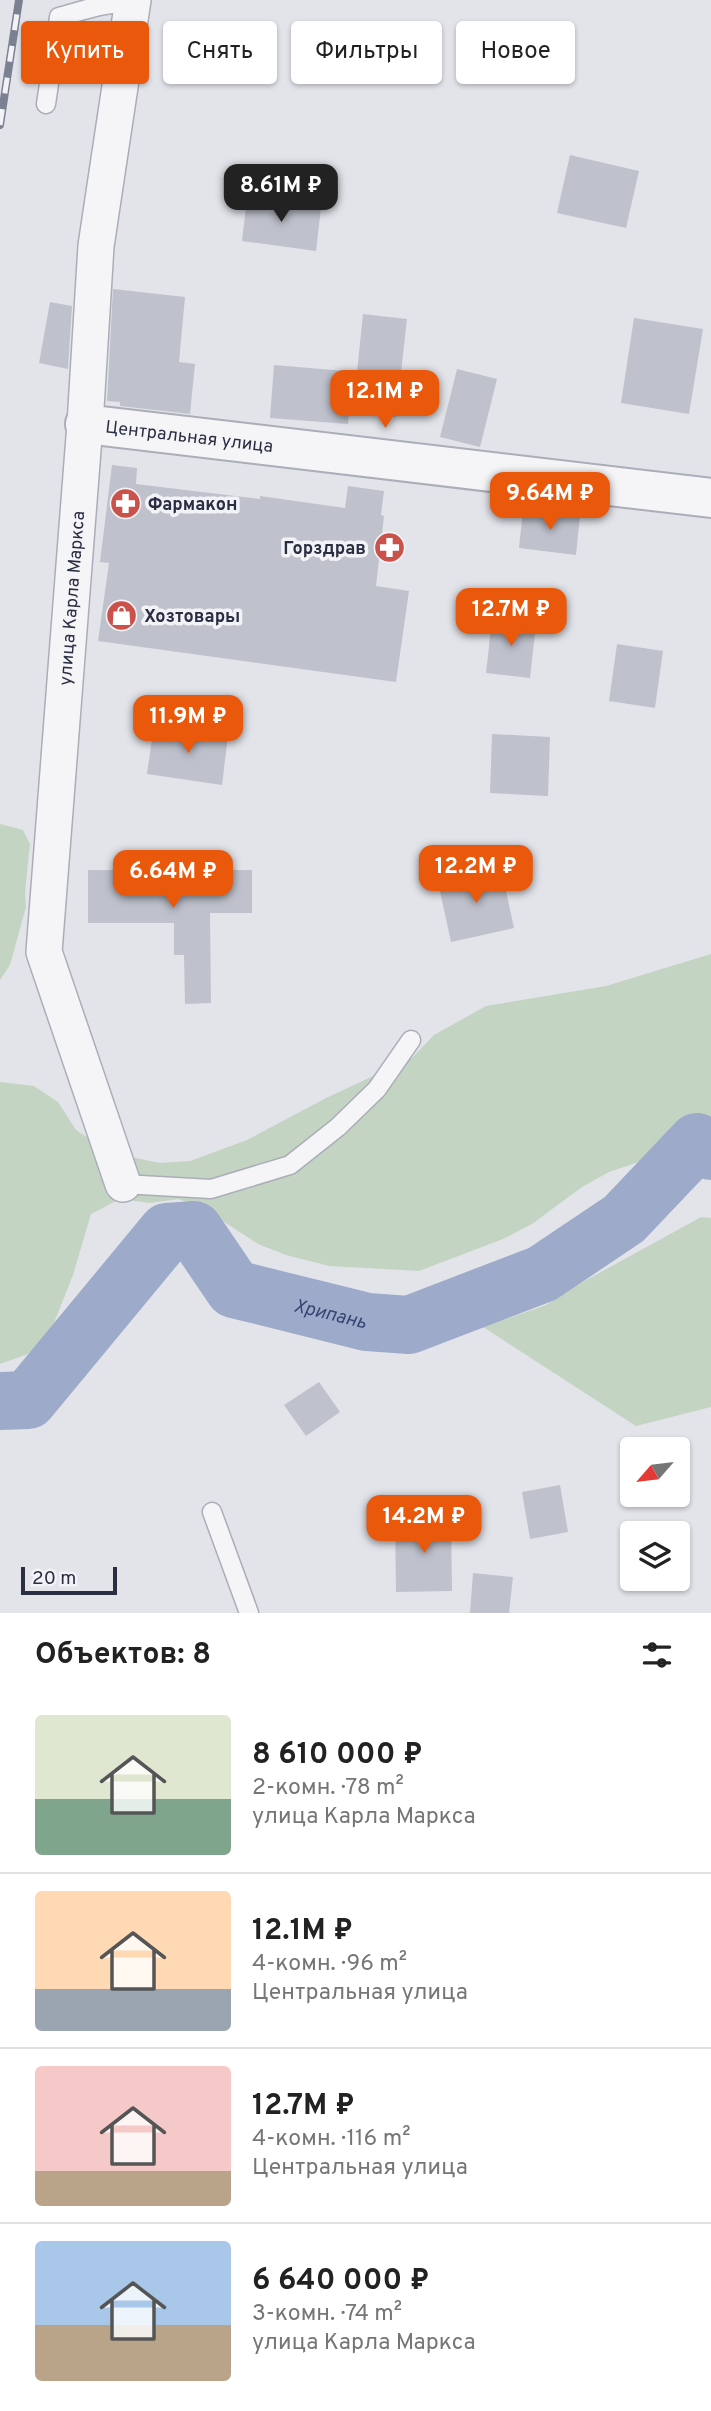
<!DOCTYPE html>
<html lang="ru">
<head>
<meta charset="utf-8">
<style>
	body { margin:0; font-family:Overpass,sans-serif; background:#f2f2f2; color:#222; height:100vh; display:flex; flex-direction:column; font-size:26px; white-space:nowrap }
	* { box-sizing:border-box; margin:0 }
	p { font-size:23px; color:#767676 }
	.icon { flex:none; width:38px; height:38px; fill:none; stroke:currentColor; stroke-width:2; stroke-linecap:round; stroke-linejoin:round }
	.map { position:relative; height:1613px; overflow:hidden }
	.panel { display:flex; flex-direction:column; background:#fff; flex:1 }
	.panel>* { flex:none }
	.hud { position:absolute; left:21px; top:21px; width:670px; height:63px; display:flex; gap:14px }
	.needle { width:46px; rotate:242deg }
	.buttons { position:absolute; left:620px; top:1437px; display:grid; gap:14px }
	.buttons a { display:grid; place-items:center; width:70px; height:70px; border-radius:7px; background:#fff; box-shadow:0 2px 5px #0004; font-size:35px }
	.scale { position:absolute; left:21px; bottom:18px; width:96px; box-sizing:border-box; padding-left:7px; border:4px solid #2a2e42; border-top:0; font-size:19px; line-height:24px; white-space:nowrap; color:#2a2e42; -webkit-text-stroke:5px #f2f3f7; paint-order:stroke }
	.price { position:absolute; translate:-50% -60px; padding:0 16px; border-radius:14px; background:#ea580c; color:#fff; font-size:23px; line-height:46px; filter:drop-shadow(0 2px 4px #0008) }
	.price::after { content:''; position:absolute; left:50%; top:42px; width:21px; height:16px; margin-left:-10px; background:inherit; clip-path:polygon(0 0,100% 0,50% 100%) }
	.price.active { background:#222; color:#fff }
	ul { padding:0; list-style:none }
	li { display:flex; align-items:center; gap:21px; height:175px; padding:0 35px }
	li+li { border-top:2px solid #e0e0e0 }
	li span { display:grid; place-items:center; flex:none; width:196px; height:140px; border-radius:7px; color:#555 }
	li>.icon { margin-inline-start:auto }
	span .icon { width:84px; height:84px; fill:#fffc; stroke-width:1 }
	li b { font-size:30px }
	h2 { display:flex; justify-content:space-between; align-items:center; height:84px; padding:0 35px; font-size:30px }
	.pill { padding:0 24px; border-radius:7px; background:#fff; box-shadow:0 2px 5px #0004; font-size:24px; line-height:63px }
	.pill.active { background:#ea580c; color:#fff }
	.map>svg:first-child { display:block }
	.green { fill:#c4d4c3 }
	.lines { fill:none; stroke-linecap:round; stroke-linejoin:round }
	.river { stroke:#9eaac9; stroke-width:58 }
	.building { fill:#bfc2cd }
	.service-casing { stroke:#abadb8; stroke-width:21 }
	.minor-casing { stroke:#abadb8; stroke-width:38 }
	.tertiary-casing { stroke:#abadb8; stroke-width:42 }
	.service { stroke:#f5f5f8; stroke-width:18 }
	.minor { stroke:#f5f5f8; stroke-width:35 }
	.tertiary { stroke:#f5f5f8; stroke-width:38 }
	.rail-casing { stroke:#7c8093; stroke-width:8 }
	.rail { stroke:#f2f3f7; stroke-width:5; stroke-dasharray:16; stroke-linecap:butt }
	.labels { text-anchor:middle; stroke-width:7; stroke-linejoin:round; paint-order:stroke }
	.street-label { font-size:18px; fill:#2a2e42; stroke:#f2f3f7 }
	.poi-label { font-size:18px; font-weight:bold; fill:#2a2e42; stroke:#f2f3f7; text-anchor:start }
	.water-label { font-size:19px; font-style:italic; fill:#364574; stroke:#f2f3f7 }
</style>
</head>
<body>
<div class="map">
<svg width="711" height="1613" viewBox="0 0 711 1613">
	<rect width="100%" height="100%" fill="#e2e4ea"/>
	<g class="green">
		<path d="M0 824 23 830 30 844 25 892 26 907 10 965 0 980Z"/>
		<path d="M711 954V1116L706 1115 678 1125 639 1162 609 1172 582 1187 532 1224 503 1239 419 1271 329 1266 286 1255 258 1244 206 1210 179 1199 150 1203 120 1199 91 1214 73 1275 50 1333 28 1354 0 1364V1082L34 1086 58 1102 76 1130 101 1146 131 1157 160 1163 190 1161 247 1140 328 1097 412 1058 434 1035 486 1006 606 986Z"/>
		<path d="M701 1217 711 1218V1407L636 1426 483 1327 546 1305 570 1289Z"/>
	</g>
	<g class="lines">
		<path class="river" id="s1" d="M0 1401 28 1400 167 1232 194 1230 234 1289 367 1322 409 1325 542 1274 624 1219 697 1142 711 1151"/>
	</g>
	<g class="building">
		<path d="M570 155 639 171 626 228 557 213Z"/>
		<path d="M247 198 321 208 316 251 242 241Z"/>
		<path d="M113 289 185 297 179 362 195 364 190 414 120 406V402L107 401Z"/>
		<path d="M50 302 72 306 68 369 39 363Z"/>
		<path d="M363 314 407 319 396 417 349 411 348 424 270 418 274 365 357 372Z"/>
		<path d="M634 318 703 329 689 414 621 403Z"/>
		<path d="M457 369 497 379 480 447 440 437Z"/>
		<path d="M112 465 137 468 136 484 260 499V496L345 508 348 486 384 491 381 515 384 516 376 586 409 591 396 682 98 641 109 563 100 562Z"/>
		<path d="M523 510 580 516 576 555 519 548Z"/>
		<path d="M492 619 536 624 530 678 486 673Z"/>
		<path d="M617 644 663 651 655 708 609 701Z"/>
		<path d="M154 725 228 736 222 785 147 774Z"/>
		<path d="M492 734 550 737 548 796 490 793Z"/>
		<path d="M501 868 514 928 451 942 438 882Z"/>
		<path d="M88 870H252V913H210L211 1003 185 1004 184 955H174V923H88Z"/>
		<path d="M319 1382 340 1412 306 1436 284 1405Z"/>
		<path d="M560 1485 568 1532 530 1539 522 1492Z"/>
		<path d="M451 1518 452 1591 396 1592 395 1519Z"/>
		<path d="M473 1573 513 1577 509 1613H470Z"/>
	</g>
	<g class="lines">
		<defs>
			<g id="service">
				<path d="M46 104 59 17C82 11 109 0 132 5"/>
				<path d="M123 1184 211 1189 290 1165 338 1127 377 1089 411 1040"/>
				<path d="M212 1512 249 1613"/>
			</g>
			<g id="minor">
				<path id="s2" d="M123 1184 44 952 85 424 96 246 133 0"/>
			</g>
			<g id="tertiary">
				<path id="s3" d="M85 424 711 498"/>
			</g>
		</defs>
		<use href="#service" class="service-casing"/>
		<use href="#minor" class="minor-casing"/>
		<use href="#tertiary" class="tertiary-casing"/>
		<use href="#service" class="service"/>
		<use href="#minor" class="minor"/>
		<use href="#tertiary" class="tertiary"/>
		<defs>
			<path id="rail" d="M0 125 19 0"/>
		</defs>
		<use href="#rail" class="rail-casing"/>
		<use href="#rail" class="rail"/>
	</g>
	<defs>
		<symbol id="pharmacy-disc" viewBox="-11 -11 22 22"><circle r="9.5" fill="#cb524b" stroke="#f2f3f7"/><path d="M-2-6h4v4h4v4h-4v4h-4v-4h-4v-4h4Z" fill="#fff"/></symbol>
		<symbol id="shop-disc" viewBox="-11 -11 22 22"><circle r="9.5" fill="#cb524b" stroke="#f2f3f7"/><path d="M-5-2.5h2.3a2.7 3.5 0 0 1 5.4 0H5L5.5 6h-11ZM-1.5-2.5h3a1.5 2.3 0 0 0-3 0Z" fill="#fff"/></symbol>
	</defs>
	<g fill-rule="evenodd">
		<use href="#pharmacy-disc" x="108" y="486" width="35" height="35"/>
		<use href="#pharmacy-disc" x="372" y="530" width="35" height="35"/>
		<use href="#shop-disc" x="104" y="598" width="35" height="35"/>
	</g>
	<g class="labels">
		<g class="street-label">
			<text dy="6" stroke="none"><textPath href="#s3" startOffset="105">Центральная улица</textPath></text>
			<text dy="6" stroke="none"><textPath href="#s2" startOffset="600">улица Карла Маркса</textPath></text>
		</g>
		<g class="poi-label">
			<text x="148" y="510">Фармакон</text>
			<text x="366" y="554" text-anchor="end">Горздрав</text>
			<text x="144" y="622">Хозтовары</text>
		</g>
		<g class="water-label">
			<text dy="7" stroke="none"><textPath href="#s1" startOffset="444">Хрипань</textPath></text>
		</g>
	</g>
</svg>
<div class="buttons">
<a><svg class="needle" viewBox="-14 -14 28 28"><path d="M0-13l5 13h-10z" fill="#e53935"/><path d="M0 13l5-13h-10z" fill="#767676"/></svg></a>
<a><svg class="icon" aria-label="layers" viewBox="0 0 24 24"><path d="M12 4l9 5-9 5-9-5zM3 14l9 5 9-5"/></svg></a>
</div>
<div class="scale">20 m</div>
<b class="price active" style="left:281px;top:224px">8.61M ₽</b>
<b class="price" style="left:385px;top:430px">12.1M ₽</b>
<b class="price" style="left:550px;top:532px">9.64M ₽</b>
<b class="price" style="left:511px;top:648px">12.7M ₽</b>
<b class="price" style="left:188px;top:755px">11.9M ₽</b>
<b class="price" style="left:476px;top:905px">12.2M ₽</b>
<b class="price" style="left:173px;top:910px">6.64M ₽</b>
<b class="price" style="left:424px;top:1555px">14.2M ₽</b>
<div class="hud">
<a class="pill active">Купить</a>
<a class="pill">Снять</a>
<a class="pill">Фильтры</a>
<a class="pill">Новое</a>
</div>
</div>
<section class="panel">
<h2>Объектов: 8<svg class="icon" aria-label="filters" viewBox="0 0 24 24"><path d="M4 7h16M4 17h16"/><circle cx="9" cy="7" r="2"/><circle cx="15" cy="17" r="2"/></svg></h2>
<ul>
<li><span style="background:linear-gradient(#dfe7d0 60%,#7fa58c 0)"><svg class="icon" aria-label="home" viewBox="0 0 24 24"><path d="M3 11l9-7 9 7M6 9v11h12V9"/></svg></span><div><b>8 610 000 ₽</b><p>2-комн. · 78 m²</p><p>улица Карла Маркса</p></div></li>
<li><span style="background:linear-gradient(#ffd9b3 70%,#9aa5b1 0)"><svg class="icon" aria-label="home" viewBox="0 0 24 24"><path d="M3 11l9-7 9 7M6 9v11h12V9"/></svg></span><div><b>12.1M ₽</b><p>4-комн. · 96 m²</p><p>Центральная улица</p></div></li>
<li><span style="background:linear-gradient(#f6c9c9 75%,#b9a48a 0)"><svg class="icon" aria-label="home" viewBox="0 0 24 24"><path d="M3 11l9-7 9 7M6 9v11h12V9"/></svg></span><div><b>12.7M ₽</b><p>4-комн. · 116 m²</p><p>Центральная улица</p></div></li>
<li><span style="background:linear-gradient(#a9c7e8 60%,#b9a48a 0)"><svg class="icon" aria-label="home" viewBox="0 0 24 24"><path d="M3 11l9-7 9 7M6 9v11h12V9"/></svg></span><div><b>6 640 000 ₽</b><p>3-комн. · 74 m²</p><p>улица Карла Маркса</p></div></li>
</ul>
</section>
</body>
</html>
